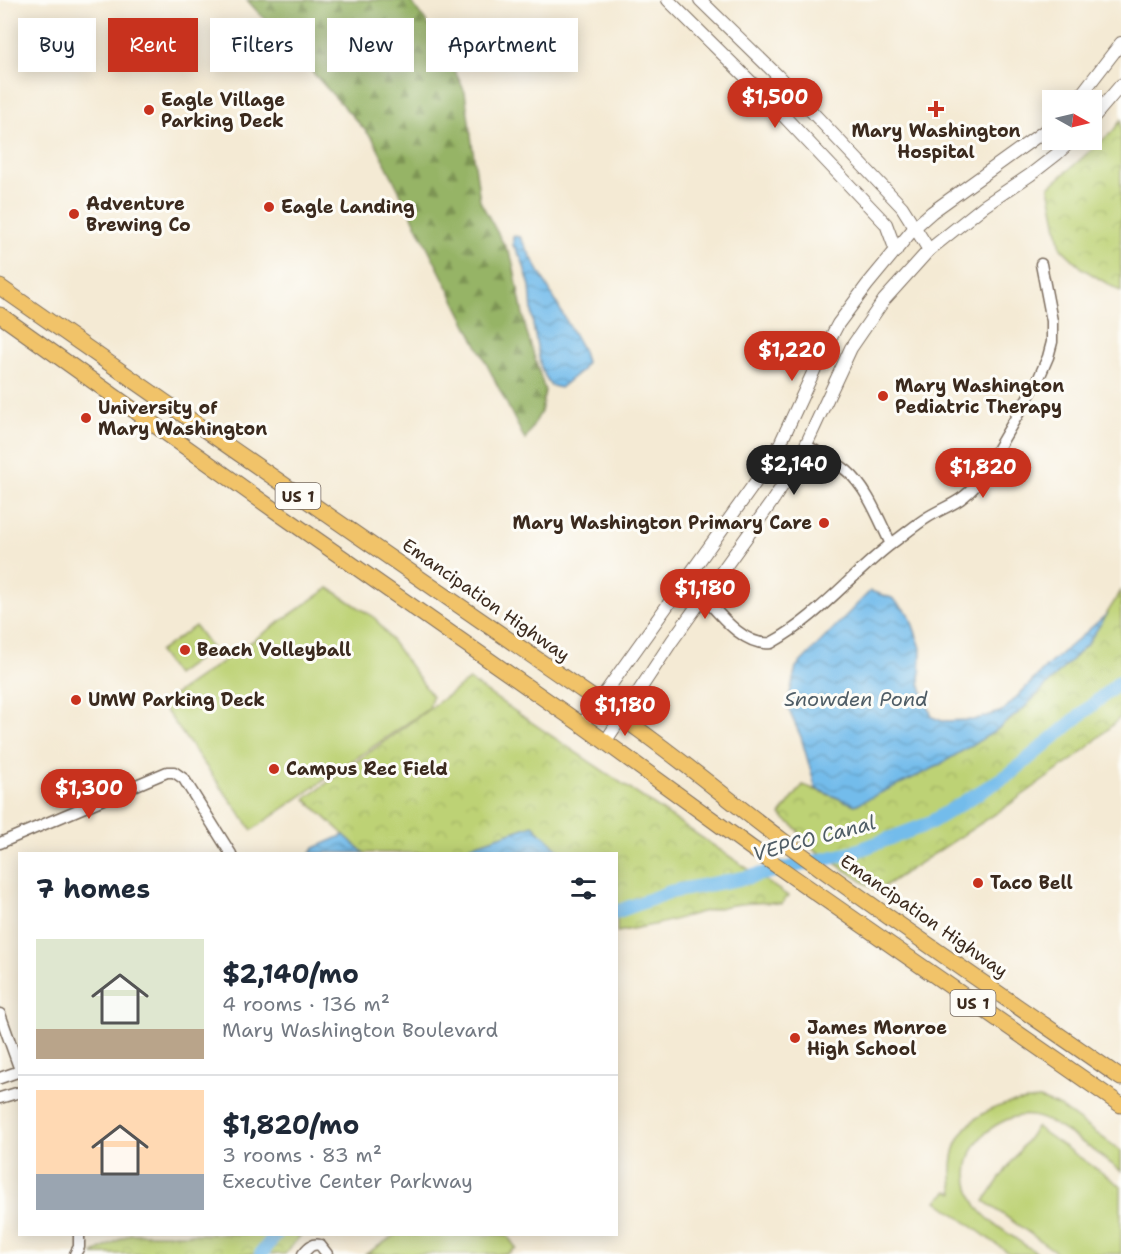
<!DOCTYPE html>
<html lang="en">
<head>
<meta charset="utf-8">
<style>
	body { margin:0; font-family:"Shantell Sans",sans-serif; background:#f6f6f7; color:#1f2937; height:100vh; display:flex; flex-direction:column; font-size:22px; white-space:nowrap }
	* { box-sizing:border-box; margin:0 }
	p { font-size:20px; color:#747a83 }
	.icon { flex:none; width:33px; height:33px; fill:none; stroke:currentColor; stroke-width:2; stroke-linecap:round; stroke-linejoin:round }
	.map { position:relative; flex:1; overflow:hidden }
	.sheet { position:absolute; left:18px; top:852px; width:600px; height:384px; display:flex; flex-direction:column; background:#fff; border-radius:0px; box-shadow:0 3px 15px #0003 }
	.sheet>* { flex:none }
	.hud { position:absolute; left:18px; top:18px; width:600px; height:54px; display:flex; gap:12px }
	.needle { width:39px; rotate:98deg }
	.fabs { position:absolute; left:1042px; top:90px; display:grid; gap:12px }
	.fabs a { display:grid; place-items:center; width:60px; height:60px; border-radius:0px; background:#fff; box-shadow:0 3px 15px #0003; font-size:30px }
	.price { position:absolute; translate:-50% -51px; padding:0 14px; border-radius:21px; background:#c8321e; color:#fff; font-size:20px; line-height:39px; filter:drop-shadow(0 2px 3px #0008) }
	.price::after { content:''; position:absolute; left:50%; top:36px; width:18px; height:14px; margin-left:-9px; background:inherit; clip-path:polygon(0 0,100% 0,50% 100%) }
	.price.selected { background:#222; color:#fff }
	ul { padding:0; list-style:none }
	li { display:flex; align-items:center; gap:18px; height:150px; padding:0 18px }
	li+li { border-top:2px solid #e0e1e3 }
	li span { display:grid; place-items:center; flex:none; width:168px; height:120px; border-radius:0px; color:#555 }
	li>.icon { margin-inline-start:auto }
	span .icon { width:72px; height:72px; fill:#fffc; stroke-width:1 }
	li b { font-size:26px }
	h2 { display:flex; justify-content:space-between; align-items:center; height:72px; padding:0 18px; font-size:26px }
	.pill { padding:0 21px; border-radius:0px; background:#fff; box-shadow:0 3px 15px #0003; font-size:21px; line-height:54px }
	.pill.selected { background:#c8321e; color:#fff }
	.map>svg:first-child { display:block }
	.forest { fill:url(#forest-firs); stroke:#686f42; stroke-width:1.5 }
	.park { fill:url(#park-crowns); stroke:#7c7e4a; stroke-width:1.5 }
	.garden { fill:#bdd275; stroke:#7c7e4a; stroke-width:1.5 }
	.water { fill:url(#water-waves); stroke:#577384; stroke-width:1.5 }
	.lines { fill:none; stroke-linecap:round; stroke-linejoin:round }
	.canal { stroke:#73bceb; stroke-width:14 }
	.minor-casing { stroke:#7c6d5e; stroke-width:13 }
	.tertiary-casing { stroke:#7c6d5e; stroke-width:14 }
	.primary-casing { stroke:#7c6d5e; stroke-width:17 }
	.minor { stroke:#fff; stroke-width:10 }
	.tertiary { stroke:#fff; stroke-width:12 }
	.primary { stroke:#f1c369; stroke-width:15 }
	.poi-dot { fill:#c8321e; stroke:#fdfcf7; stroke-width:2 }
	.labels { text-anchor:middle; stroke-width:6; stroke-linejoin:round; paint-order:stroke }
	.shield { fill:#fdfcf7; stroke:#75695f; stroke-width:1.5 }
	.shield-label { font-size:16px; font-weight:bold; fill:#3b2a1e }
	.poi-label { font-size:18px; font-weight:bold; fill:#3b2a1e; stroke:#fdfcf7; text-anchor:start }
	.street-label { font-size:18px; fill:#3b2a1e; stroke:#fdfcf7 }
	.water-label { font-size:20px; font-style:italic; fill:#4f5d66; stroke:#fdfcf7 }
</style>
</head>
<body>
<div class="map">
<svg width="1121" height="1254" viewBox="0 0 1121 1254">
	<defs>
		<pattern id="forest-firs" width="22" height="20" patternUnits="userSpaceOnUse" patternTransform="scale(1.5)"><rect width="22" height="20" fill="#96b466"/><path d="M5 1l3.5 6h-7zM16 11l3.5 6h-7z" fill="#7c9353"/></pattern>
		<pattern id="park-crowns" width="20" height="18" patternUnits="userSpaceOnUse" patternTransform="scale(1.5)"><rect width="20" height="18" fill="#bdd275"/><path d="M2 6a3 3 0 1 1 6 0M12 15a3 3 0 1 1 6 0" fill="none" stroke="#a3b465"/></pattern>
		<pattern id="water-waves" width="16" height="10" patternUnits="userSpaceOnUse" patternTransform="scale(1.5)"><rect width="16" height="10" fill="#73bceb"/><path d="M0 5q4-4 8 0t8 0" fill="none" stroke="#6099be"/></pattern>
	</defs>
	<rect width="100%" height="100%" fill="#fdfcf7"/>
	<filter id="ink" filterUnits="userSpaceOnUse"><feTurbulence type="fractalNoise" baseFrequency=".0167" numOctaves="2"/><feDisplacementMap in="SourceGraphic" scale="12" xChannelSelector="R" yChannelSelector="G"/><feConvolveMatrix kernelMatrix="1 2 1 2 8 2 1 2 1" color-interpolation-filters="sRGB"/></filter>
	<filter id="wash" filterUnits="userSpaceOnUse"><feTurbulence type="fractalNoise" baseFrequency=".008" numOctaves="4" result="noise"/><feDisplacementMap in="SourceGraphic" scale="24" xChannelSelector="R" yChannelSelector="G"/><feGaussianBlur stdDeviation="1.35" result="paint"/><feColorMatrix in="noise" values="0 0 0 0 0 0 0 0 0 0 0 0 0 0 0 0 0 1.4 0 .05"/><feComposite in="paint" operator="in"/></filter>
	<g filter="url(#wash)">
		<rect width="100%" height="100%" fill="#f4ead4"/>
		<path class="forest" d="M247 0H410L440 41 465 92 480 201 512 259 526 330 545 391 541 412 525 440 373 139Z"/>
		<g class="park">
			<path d="M1121 120V292L1083 269 1061 248 1049 187 1113 131Z"/>
			<path d="M1121 591V717L1079 755 1003 809 877 891 800 840 798 830 780 815 803 785 855 805 994 732 1023 709 1088 643Z"/>
			<path d="M469 680 788 896 782 904C741 897 698 914 658 924 644 927 630 929 617 932L616 854 560 853V851L533 825 450 853H364L305 799Z"/>
			<path d="M130 1234H301V1235L285 1254H92Z"/>
		</g>
		<g class="garden">
			<path d="M329 588 375 618 432 696 429 708 252 830 161 704Z"/>
			<path d="M195 626 212 649 176 675 159 652Z"/>
			<path d="M1040 1099 1060 1107 1121 1151V1171C1100 1156 1057 1120 1032 1116 1021 1114 1011 1117 1002 1122 969 1138 957 1174 977 1206 986 1222 1022 1242 1038 1254H1010L937 1201 948 1191 954 1193C942 1129 982 1102 1040 1099Z"/>
			<path d="M1036 1127 1121 1186V1254H1059L984 1201Z"/>
			<path d="M397 1234 507 1235 516 1248 507 1254H366Z"/>
		</g>
		<g class="water">
			<path d="M513 236 520 237 582 349 586 362 582 370 560 388 550 385 541 368 533 325 530 286 522 260 513 245Z"/>
			<path d="M870 591 892 598 909 614 921 648 920 684 932 717 942 721 973 720 1003 711 1047 666 1108 613 1088 643 1023 709 994 732 934 768 855 805 816 789 801 737 787 706 796 667Z"/>
			<path d="M533 825 560 851V853H450Z"/>
			<path d="M344 835 364 853H310L314 848Z"/>
		</g>
		<g class="lines">
			<g class="canal">
				<path d="M616 912 670 892 749 877 851 853 928 824 1011 773 1121 681"/>
				<path d="M261 1254 276 1234"/>
			</g>
		</g>
	</g>
	<g filter="url(#ink)">
		<g class="lines">
			<defs>
				<g id="minor">
					<path d="M807 446C821 454 835 461 847 471 868 489 879 520 891 544"/>
					<path d="M704 597C720 615 745 647 771 643 817 618 851 575 891 544 904 535 915 525 928 517 950 504 959 504 977 484L1038 380 1048 357 1052 342V321L1041 264"/>
					<path d="M0 843 167 772H174L184 779 231 854"/>
					<path d="M0 1014 20 1070"/>
					<path d="M0 1078 20 1071"/>
					<path d="M0 1098 20 1092"/>
					<path d="M75 1254 79 1247V1234"/>
					<path d="M303 1254C308 1248 311 1243 320 1245L327 1254"/>
				</g>
				<g id="tertiary">
					<path d="M668 0 761 92 886 224 896 251"/>
					<path d="M700 0 777 75 902 207 929 250"/>
					<path d="M1077 100 1121 43"/>
					<path d="M1092 119 1121 85"/>
					<path d="M582 725 760 476 780 444 818 362 838 324 867 285 915 227 932 212 1053 125"/>
					<path d="M605 742 672 641 771 503 798 462 851 348 884 300 929 250 984 206 1030 175 1057 154 1072 140"/>
				</g>
				<g id="primary">
					<path d="M0 287C205 431 412 573 618 715 675 754 727 799 782 840 893 923 1008 999 1121 1078"/>
					<path d="M0 315 277 512 582 725 750 847 1121 1105"/>
				</g>
			</defs>
			<use href="#minor" class="minor-casing"/>
			<use href="#tertiary" class="tertiary-casing"/>
			<use href="#primary" class="primary-casing"/>
			<use href="#minor" class="minor"/>
			<use href="#tertiary" class="tertiary"/>
			<use href="#primary" class="primary"/>
		</g>
	</g>
	<g class="poi-dot">
		<path d="M933 100h6v6h6v6h-6v6h-6v-6h-6v-6h6z"/>
		<circle cx="149" cy="110" r="6"/>
		<circle cx="269" cy="207" r="6"/>
		<circle cx="74" cy="214" r="6"/>
		<circle cx="883" cy="396" r="6"/>
		<circle cx="86" cy="418" r="6"/>
		<circle cx="824" cy="523" r="6"/>
		<circle cx="185" cy="650" r="6"/>
		<circle cx="76" cy="700" r="6"/>
		<circle cx="274" cy="769" r="6"/>
		<circle cx="978" cy="883" r="6"/>
		<circle cx="795" cy="1038" r="6"/>
	</g>
	<g class="labels">
		<g class="shield">
			<rect x="275.5" y="483" width="45" height="26" rx="4.5"/>
			<rect x="950.5" y="990" width="45" height="26" rx="4.5"/>
		</g>
		<g class="shield-label">
			<text x="298" y="502">US 1</text>
			<text x="973" y="1009">US 1</text>
		</g>
		<g class="poi-label">
			<text x="161" y="106">Eagle Village<tspan x="161" dy="21">Parking Deck</tspan></text>
			<text x="936" y="137" text-anchor="middle">Mary Washington<tspan x="936" dy="21">Hospital</tspan></text>
			<text x="86" y="210">Adventure<tspan x="86" dy="21">Brewing Co</tspan></text>
			<text x="281" y="213">Eagle Landing</text>
			<text x="895" y="392">Mary Washington<tspan x="895" dy="21">Pediatric Therapy</tspan></text>
			<text x="98" y="414">University of<tspan x="98" dy="21">Mary Washington</tspan></text>
			<text x="812" y="529" text-anchor="end">Mary Washington Primary Care</text>
			<text x="197" y="656">Beach Volleyball</text>
			<text x="88" y="706">UMW Parking Deck</text>
			<text x="286" y="775">Campus Rec Field</text>
			<text x="990" y="889">Taco Bell</text>
			<text x="807" y="1034">James Monroe<tspan x="807" dy="21">High School</tspan></text>
		</g>
		<g class="street-label">
			<text transform="translate(486 600) rotate(35)" y="6">Emancipation Highway</text>
			<text transform="translate(924 916) rotate(35)" y="6">Emancipation Highway</text>
		</g>
		<g class="water-label">
			<text x="856" y="706">Snowden Pond</text>
			<text transform="translate(814 838) rotate(-15)" y="7">VEPCO Canal</text>
		</g>
	</g>
</svg>
<div class="fabs">
<a><svg class="needle" viewBox="-14 -14 28 28"><path d="M0-13l5 13h-10z" fill="#e53935"/><path d="M0 13l5-13h-10z" fill="#747a83"/></svg></a>
</div>
<b class="price" style="left:775px;top:129px">$1,500</b>
<b class="price" style="left:792px;top:382px">$1,220</b>
<b class="price selected" style="left:794px;top:496px">$2,140</b>
<b class="price" style="left:983px;top:499px">$1,820</b>
<b class="price" style="left:705px;top:620px">$1,180</b>
<b class="price" style="left:625px;top:737px">$1,180</b>
<b class="price" style="left:89px;top:820px">$1,300</b>
<div class="hud">
<a class="pill">Buy</a>
<a class="pill selected">Rent</a>
<a class="pill">Filters</a>
<a class="pill">New</a>
<a class="pill">Apartment</a>
</div>
<section class="sheet">
<h2>7 homes<svg class="icon" aria-label="filters" viewBox="0 0 24 24"><path d="M4 7h16M4 17h16"/><circle cx="9" cy="7" r="2"/><circle cx="15" cy="17" r="2"/></svg></h2>
<ul>
<li><span style="background:linear-gradient(#dfe7d0 75%,#b9a48a 0)"><svg class="icon" aria-label="home" viewBox="0 0 24 24"><path d="M3 11l9-7 9 7M6 9v11h12V9"/></svg></span><div><b>$2,140/mo</b><p>4 rooms · 136 m²</p><p>Mary Washington Boulevard</p></div></li>
<li><span style="background:linear-gradient(#ffd9b3 70%,#9aa5b1 0)"><svg class="icon" aria-label="home" viewBox="0 0 24 24"><path d="M3 11l9-7 9 7M6 9v11h12V9"/></svg></span><div><b>$1,820/mo</b><p>3 rooms · 83 m²</p><p>Executive Center Parkway</p></div></li>
</ul>
</section>
</div>
</body>
</html>
